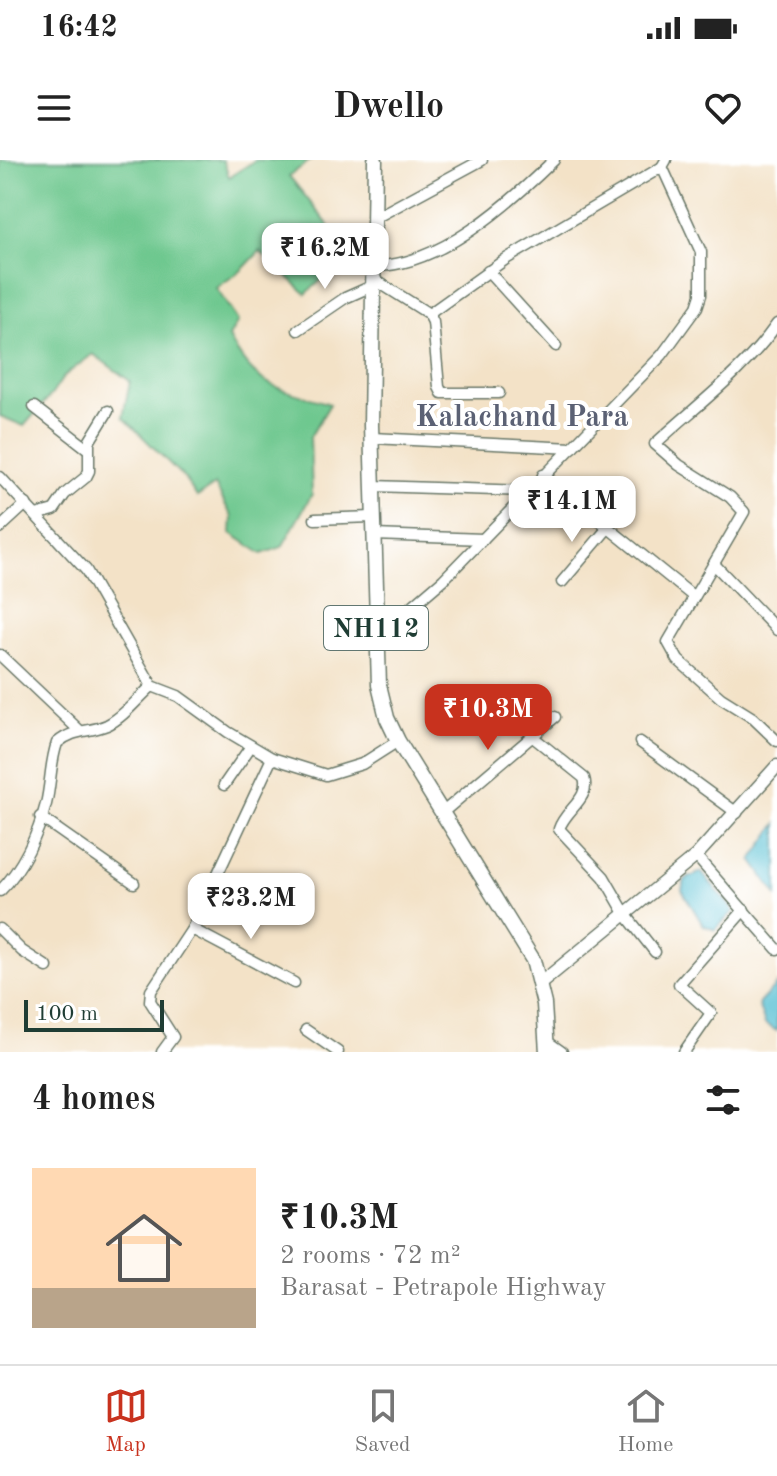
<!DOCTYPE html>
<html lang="en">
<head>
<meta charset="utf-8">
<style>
	body { margin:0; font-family:"Old Standard TT",serif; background:#f2f2f2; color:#222; height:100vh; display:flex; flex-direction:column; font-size:30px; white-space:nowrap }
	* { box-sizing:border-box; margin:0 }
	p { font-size:26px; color:#767676 }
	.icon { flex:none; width:44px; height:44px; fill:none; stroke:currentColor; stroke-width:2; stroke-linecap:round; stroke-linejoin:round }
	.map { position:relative; height:892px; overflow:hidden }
	.side { display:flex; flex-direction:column; background:#fff; flex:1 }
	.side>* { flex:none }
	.scale { position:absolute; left:24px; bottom:20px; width:140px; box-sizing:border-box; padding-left:8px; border:4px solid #1f3d34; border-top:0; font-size:22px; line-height:28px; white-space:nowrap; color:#1f3d34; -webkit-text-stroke:6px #fff; paint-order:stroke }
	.price { position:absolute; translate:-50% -68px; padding:0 18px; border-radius:16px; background:#fff; color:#222; font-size:26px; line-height:52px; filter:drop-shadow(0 2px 4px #0008) }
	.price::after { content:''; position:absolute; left:50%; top:48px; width:24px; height:18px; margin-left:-12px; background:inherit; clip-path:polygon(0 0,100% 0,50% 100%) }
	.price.on { background:#c8321e; color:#fff }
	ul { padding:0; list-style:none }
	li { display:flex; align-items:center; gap:24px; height:200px; padding:0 32px }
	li+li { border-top:2px solid #e0e0e0 }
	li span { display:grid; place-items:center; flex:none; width:224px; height:160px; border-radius:0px; color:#555 }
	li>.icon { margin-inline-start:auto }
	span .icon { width:96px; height:96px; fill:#fffc; stroke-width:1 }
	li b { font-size:34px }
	h2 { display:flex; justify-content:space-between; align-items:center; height:96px; padding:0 32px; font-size:34px }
	.status { display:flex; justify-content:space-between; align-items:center; height:56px; padding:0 40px; background:#fff; direction:ltr }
	.status svg { height:22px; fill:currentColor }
	header { display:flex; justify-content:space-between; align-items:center; height:104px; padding:0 32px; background:#fff; font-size:36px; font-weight:700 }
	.dock { display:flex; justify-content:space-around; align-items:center; height:112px; border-top:2px solid #e0e0e0; background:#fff; font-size:22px; color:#767676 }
	.dock a { display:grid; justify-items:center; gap:4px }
	.dock .on { color:#c8321e }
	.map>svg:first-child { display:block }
	.green { fill:#6ec88f; stroke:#468262; stroke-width:2 }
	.water { fill:#56c0d3; stroke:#3a7e84; stroke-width:2 }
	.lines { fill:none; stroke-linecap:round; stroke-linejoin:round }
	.minor-casing { stroke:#697767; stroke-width:13 }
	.major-casing { stroke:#697767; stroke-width:15 }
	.highway-casing { stroke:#697767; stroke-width:17 }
	.minor { stroke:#fff; stroke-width:10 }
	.major { stroke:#fff; stroke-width:12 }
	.highway { stroke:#fff; stroke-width:14 }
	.labels { text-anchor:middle; stroke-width:8; stroke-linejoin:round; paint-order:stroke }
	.shield { fill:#fff; stroke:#627771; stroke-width:2 }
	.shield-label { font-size:26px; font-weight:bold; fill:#1f3d34 }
	.neighbourhood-label { font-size:30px; font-weight:bold; fill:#5b6174; stroke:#fff }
</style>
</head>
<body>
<div class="status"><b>16:42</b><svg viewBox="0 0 49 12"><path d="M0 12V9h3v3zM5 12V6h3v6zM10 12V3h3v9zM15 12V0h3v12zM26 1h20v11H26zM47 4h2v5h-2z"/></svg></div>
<header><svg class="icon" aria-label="menu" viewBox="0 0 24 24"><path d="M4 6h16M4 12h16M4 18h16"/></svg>Dwello<svg class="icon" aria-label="heart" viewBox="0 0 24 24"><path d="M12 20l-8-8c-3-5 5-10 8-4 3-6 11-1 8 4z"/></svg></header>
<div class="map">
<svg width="777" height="892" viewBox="0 0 777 892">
	<rect width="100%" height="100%" fill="#fff"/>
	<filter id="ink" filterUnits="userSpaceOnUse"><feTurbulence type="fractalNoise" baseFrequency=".0125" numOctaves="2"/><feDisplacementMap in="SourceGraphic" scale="16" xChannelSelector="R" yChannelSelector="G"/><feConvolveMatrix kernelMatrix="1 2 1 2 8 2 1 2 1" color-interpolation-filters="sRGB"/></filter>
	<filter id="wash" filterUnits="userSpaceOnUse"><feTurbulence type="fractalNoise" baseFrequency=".006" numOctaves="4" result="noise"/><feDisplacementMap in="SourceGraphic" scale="32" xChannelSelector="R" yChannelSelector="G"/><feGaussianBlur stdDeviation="1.8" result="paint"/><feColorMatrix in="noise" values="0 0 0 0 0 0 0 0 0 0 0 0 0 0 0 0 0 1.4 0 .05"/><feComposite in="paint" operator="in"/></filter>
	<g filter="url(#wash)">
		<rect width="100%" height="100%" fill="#f3e2c7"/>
		<path class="green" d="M0 0H223L229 17 256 0H311L289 16 351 93 306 134 260 91 242 110 216 128 238 161 229 177C256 230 278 227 330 244L310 277 312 334 282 387 262 394 231 373 232 357 215 325 197 337 185 319 123 257 130 221 93 194 64 216 52 234 24 266 0 256Z"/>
		<g class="water">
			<path d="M777 664V736L752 700Z"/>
			<path d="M701 712 734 751 715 770 703 765 682 730 684 720Z"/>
			<path d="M777 824V871L765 864 758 844Z"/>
		</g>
	</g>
	<g filter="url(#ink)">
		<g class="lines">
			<defs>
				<g id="minor">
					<path d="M373 59 482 0"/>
					<path d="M372 106C438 108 509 44 554 0"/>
					<path d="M488 111 556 186"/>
					<path d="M372 118 429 154 433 162 439 227 442 233H499"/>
					<path d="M429 154 506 99 662 7"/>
					<path d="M777 164C745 210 696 246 655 284L679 305 730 337 744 352 668 482 678 500 721 538 753 558 777 581"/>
					<path d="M298 170 345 138 372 126"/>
					<path d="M34 247 88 289"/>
					<path d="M372 278 572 288"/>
					<path d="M543 315 694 437"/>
					<path d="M0 317 86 410 152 526"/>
					<path d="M373 326 530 331"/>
					<path d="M36 355 54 350 65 334 86 317 89 311V282L108 251"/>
					<path d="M315 359 373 357"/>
					<path d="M0 368 26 344"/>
					<path d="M374 375 483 379"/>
					<path d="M714 404 777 470"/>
					<path d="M562 422 607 369"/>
					<path d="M376 468 402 455 443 420 662 195 697 147 701 135V92L664 11 662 7 666 0"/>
					<path d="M0 495 79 570"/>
					<path d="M533 577 584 618C591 638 565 650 559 669L604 717 626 755 655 792"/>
					<path d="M640 582 737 653"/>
					<path d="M224 625 251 586"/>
					<path d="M442 653 555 557"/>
					<path d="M40 657 134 723"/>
					<path d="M696 696 777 789"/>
					<path d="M0 731C22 709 38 675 46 644 51 624 50 603 57 583 75 568 88 573 107 565 124 557 138 538 152 526L178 536 228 572 272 598 326 615 362 604 398 581"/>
					<path d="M0 769 22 791 47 807"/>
					<path d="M192 769 294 823"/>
					<path d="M306 870 338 892"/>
					<path d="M548 882 562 892"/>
					<path d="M162 892 173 877 150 841 151 831 192 769 272 598"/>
					<path d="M684 892 711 853 679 824 744 750"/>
				</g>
				<path id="major" d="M541 823 696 696 777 606"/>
				<path id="highway" d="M375 0 371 265 379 525 387 558 398 581 533 800 544 844 547 892"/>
			</defs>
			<use href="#minor" class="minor-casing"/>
			<use href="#major" class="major-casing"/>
			<use href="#highway" class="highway-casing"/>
			<use href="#minor" class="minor"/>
			<use href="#major" class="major"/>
			<use href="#highway" class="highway"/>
		</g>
	</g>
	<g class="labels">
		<rect class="shield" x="324" y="446" width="104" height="44" rx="6"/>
		<g class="shield-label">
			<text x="376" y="477">NH112</text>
		</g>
		<g class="neighbourhood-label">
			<text x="522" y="266">Kalachand Para</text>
		</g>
	</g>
</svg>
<div class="scale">100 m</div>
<b class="price" style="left:325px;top:131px">₹16.2M</b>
<b class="price" style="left:572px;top:384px">₹14.1M</b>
<b class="price on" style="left:488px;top:592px">₹10.3M</b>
<b class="price" style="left:251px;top:781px">₹23.2M</b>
</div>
<section class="side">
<h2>4 homes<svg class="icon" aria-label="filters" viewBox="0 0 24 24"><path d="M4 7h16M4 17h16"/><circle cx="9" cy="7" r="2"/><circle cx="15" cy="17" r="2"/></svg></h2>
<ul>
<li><span style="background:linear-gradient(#ffd9b3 75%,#b9a48a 0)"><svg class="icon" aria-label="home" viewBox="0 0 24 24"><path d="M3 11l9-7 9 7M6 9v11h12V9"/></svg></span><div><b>₹10.3M</b><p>2 rooms · 72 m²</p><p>Barasat - Petrapole Highway</p></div></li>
</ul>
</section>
<nav class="dock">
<a class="on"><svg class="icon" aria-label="map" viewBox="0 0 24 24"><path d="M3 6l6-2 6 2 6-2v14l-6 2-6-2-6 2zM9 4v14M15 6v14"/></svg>Map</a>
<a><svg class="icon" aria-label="saved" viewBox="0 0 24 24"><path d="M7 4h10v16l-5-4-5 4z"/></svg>Saved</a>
<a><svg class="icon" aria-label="home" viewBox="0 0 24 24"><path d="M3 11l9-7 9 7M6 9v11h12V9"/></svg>Home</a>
</nav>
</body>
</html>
